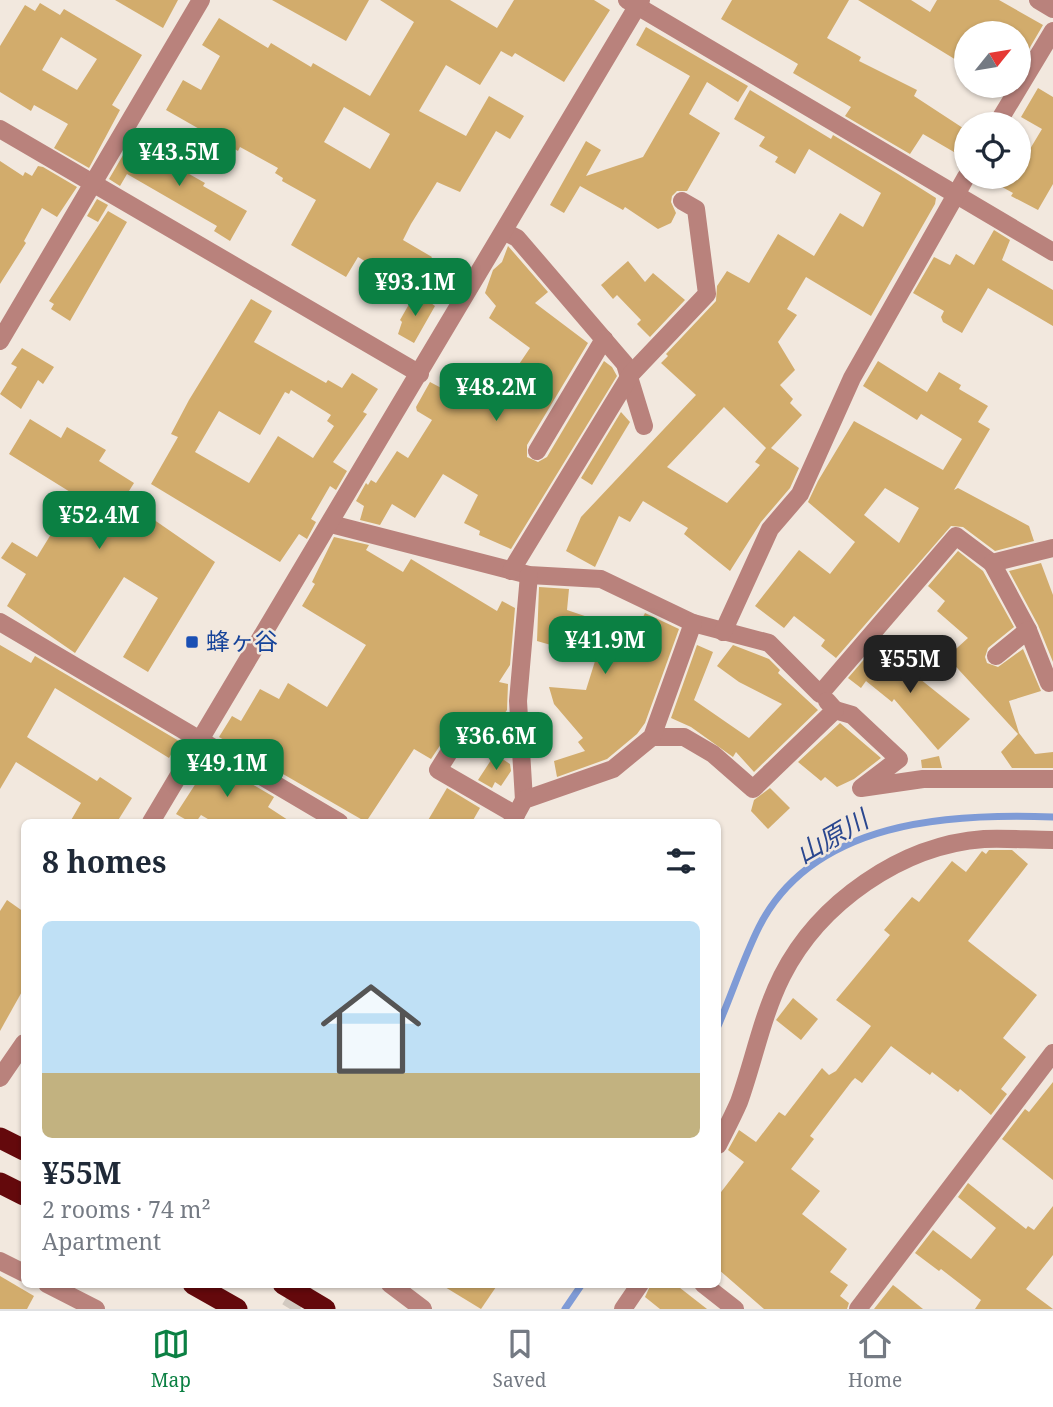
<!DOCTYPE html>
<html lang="en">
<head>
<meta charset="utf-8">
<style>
	body { margin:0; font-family:"Noto Serif","Noto Sans JP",serif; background:#f2f2f3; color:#1f2937; height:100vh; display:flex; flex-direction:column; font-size:26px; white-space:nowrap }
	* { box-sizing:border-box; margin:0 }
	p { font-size:23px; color:#747a83 }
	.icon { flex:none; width:38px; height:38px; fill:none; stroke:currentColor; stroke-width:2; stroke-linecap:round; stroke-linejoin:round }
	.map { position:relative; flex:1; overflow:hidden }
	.side { position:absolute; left:21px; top:819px; width:700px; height:469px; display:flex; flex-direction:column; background:#fff; border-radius:10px; box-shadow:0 2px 5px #0004 }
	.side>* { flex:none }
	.needle { width:46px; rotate:60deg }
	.fabs { position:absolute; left:954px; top:21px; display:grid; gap:14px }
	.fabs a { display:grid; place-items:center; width:77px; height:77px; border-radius:50%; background:#fff; box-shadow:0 2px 5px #0004; font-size:35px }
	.price { position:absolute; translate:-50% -60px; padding:0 16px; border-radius:14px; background:#0b8043; color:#fff; font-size:23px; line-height:46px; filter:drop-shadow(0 2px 4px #0008) }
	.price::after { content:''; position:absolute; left:50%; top:42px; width:21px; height:16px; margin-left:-10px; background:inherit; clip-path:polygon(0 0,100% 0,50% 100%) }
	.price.current { background:#222; color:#fff }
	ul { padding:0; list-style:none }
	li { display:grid; align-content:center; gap:14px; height:371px; padding:0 21px }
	li span { display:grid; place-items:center; height:217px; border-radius:10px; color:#555 }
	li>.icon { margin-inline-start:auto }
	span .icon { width:126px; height:126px; fill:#fffc; stroke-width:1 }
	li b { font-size:30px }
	h2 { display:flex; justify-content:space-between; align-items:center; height:84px; padding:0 21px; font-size:30px }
	.dock { display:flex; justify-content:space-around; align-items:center; height:98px; border-top:2px solid #e0e1e3; background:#fff; font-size:19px; color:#747a83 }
	.dock a { display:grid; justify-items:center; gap:4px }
	.dock .current { color:#0b8043 }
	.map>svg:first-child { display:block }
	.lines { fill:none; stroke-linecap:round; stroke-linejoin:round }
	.stream { stroke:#7f9bd6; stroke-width:7 }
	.building { fill:#d2ac6c; fill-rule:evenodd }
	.minor-tunnel { stroke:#d2c9c0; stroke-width:18; stroke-dasharray:18 9; stroke-linecap:butt }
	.minor { stroke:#b9827c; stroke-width:18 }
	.motorway { stroke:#64090c; stroke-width:21 }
	.transit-dot { fill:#1a4fb4; stroke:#f2e8de; stroke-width:2.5 }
	.labels { text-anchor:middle; stroke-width:5; stroke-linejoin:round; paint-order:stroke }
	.transit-label { font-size:24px; fill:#164399; stroke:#f2e8de; text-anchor:start }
	.water-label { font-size:26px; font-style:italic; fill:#2a478f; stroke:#f2e8de }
</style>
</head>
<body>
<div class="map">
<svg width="1053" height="1309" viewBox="0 0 1053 1309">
	<rect width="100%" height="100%" fill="#f2e8de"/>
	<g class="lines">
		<g class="stream">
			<path d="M718 1026C732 994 743 959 759 927 813 820 950 813 1053 817"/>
			<path d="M565 1309 582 1284"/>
		</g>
	</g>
	<g class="building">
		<path d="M115 0H178L163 28Z"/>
		<path d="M272 0H369L346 41Z"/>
		<path d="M380 0H450L497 28 514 0H594L610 10 564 82 515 53 512 57 501 51 480 85 446 65 419 111 466 136 489 96 524 116 510 139 496 131 460 192 437 182 411 224 403 240 432 257 424 270 439 279 428 298 358 257 346 277 291 245 316 200 282 181 283 178 275 173 278 168 240 147 238 151 166 110 183 80 201 90 220 56 202 45 219 18 268 48 271 43 311 67 313 63 370 96 414 22ZM344 107 390 134 370 169 324 142Z"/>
		<path d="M732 0H849L827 38 861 57 859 61 917 90 914 96 966 130V159L923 134 910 154 845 116 851 107 793 73 798 64 721 19Z"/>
		<path d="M858 0H911L930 12 937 0H999L1043 25 1029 49 1018 42V33H966V66Z"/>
		<path d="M40 3 60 15 64 9 142 55 112 105 120 110 89 168 54 148 68 124 34 105 31 111 0 92V46L25 5 35 11ZM61 37 97 59 77 90 42 70Z"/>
		<path d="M646 27 748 86 738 102 707 82 689 114 720 133 687 191H677L672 196 671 202 676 213 671 223 658 229 625 207 623 210 580 186 564 213 550 205 586 141 601 150 586 176 643 157 690 76 636 45Z"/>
		<path d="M1038 88 1053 97V184L1038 210 1011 196 1013 193 984 177H1018V169L1042 129 1021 117Z"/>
		<path d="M750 90 831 139 833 135 898 174 936 198 935 204 871 316 806 277 787 309 797 315 778 342 795 370 780 385 793 399 790 403 802 415 771 448 799 468 790 488 761 522 730 571 684 534 688 528 643 501 630 522 619 516 595 567 566 551 581 517 696 395 661 363 668 356 666 354 716 301 717 286 727 271 749 283 778 234 814 256 840 213 863 227 881 193 809 149 795 174 775 162 778 157 759 146 765 137 734 119ZM724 407 766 448 755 462 760 465 727 503 667 467Z"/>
		<path d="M133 138 149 147 147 150 205 183 203 186 247 211 230 241 214 231 217 226 127 174 120 186 109 179Z"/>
		<path d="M0 161 23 176 25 172 32 176 38 166 43 167 77 187 57 217 42 208 24 241 26 243 0 284Z"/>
		<path d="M97 199 108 205 98 222 87 216Z"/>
		<path d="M108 211 127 222 70 321 51 309 54 304 49 301Z"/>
		<path d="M994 230 1010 240 1002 260 1053 290V326L988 288 962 333 943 322 941 317 944 311 913 293 934 257 950 265 956 254 974 265Z"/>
		<path d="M508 246 548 292 535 303 588 343 527 445V457L538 462 547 457 604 361 612 367 617 376 511 549 479 535 480 531 464 523 478 495 443 474 415 518 392 504 380 525 360 520 364 506 356 501 366 483 368 485 371 480 376 483 397 451 408 458 432 420 417 411 416 407 430 382 481 409 495 388 501 391 530 348 489 318 496 306 485 293 493 270 502 262Z"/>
		<path d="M628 261 645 282 653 273 685 300 650 337 637 324 641 320 617 295 613 299 601 285Z"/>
		<path d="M416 292 435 306 414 343 398 334 402 322 400 320Z"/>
		<path d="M251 299 272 311 254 342 326 383 328 380 342 388 352 373 378 389 363 412 367 414 333 462 347 471 336 490 330 486 311 519 316 522 307 539 299 534 280 562 151 484 178 437 171 434 189 400ZM291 390 331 415 327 421 334 426 313 458 278 436 249 483 195 452 219 411 260 435 285 392 289 394Z"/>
		<path d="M22 348 54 367 43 384 38 380 21 409 0 394 17 367 11 364Z"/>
		<path d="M878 361 927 392 939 372 961 385 959 389 988 406 978 422 990 429 954 490 958 488 1029 526 1034 541 995 551 963 527 951 526 836 658 821 646 825 640 794 616 784 628 755 606 799 550 830 574 855 542 808 502 818 481 854 421 943 470 962 439 921 414 917 420 863 386ZM885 488 919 508 899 543 864 515Z"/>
		<path d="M621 412 630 422 592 485 581 478Z"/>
		<path d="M30 419 61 438 67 427 106 450 99 461 134 483 124 499 215 562 148 672 123 657 158 598 124 577 75 653 7 606 26 574 1 558 12 542 37 557 75 495 9 454Z"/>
		<path d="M334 537 369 545 366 550 403 572 411 559 497 611 502 601 515 608 510 665 499 682 508 684 507 710 499 721 508 728 509 734 490 759 467 745 475 732V721L466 716 459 717 431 759 414 749 366 822 219 737 232 716 241 721 260 689 279 699 288 683 327 707 366 645 302 606 315 584 312 582Z"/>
		<path d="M958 551 983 571 1014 627 988 648 985 657 987 663 998 667 1023 649 1041 691 1009 701 1019 733 1035 754 1053 752V768H1012L1001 752 1018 734 947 657 968 638 937 611 945 601 928 586Z"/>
		<path d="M1041 563 1053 595V662L1038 625 1009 571Z"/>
		<path d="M539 587 569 589 567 610 635 633 645 613 679 629 645 723 637 734 607 759 557 777 554 761 585 751 578 742 583 738 554 704 549 687 586 690 596 658 537 641Z"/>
		<path d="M880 641 907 665 905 667 970 719 938 750 894 699 892 702 866 681 861 688 848 678Z"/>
		<path d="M0 645 31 663 35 656 179 741 169 758 55 688 27 737 97 781 100 777 132 798 117 822H70L81 803 16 762 0 789Z"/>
		<path d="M697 645 713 652 694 700 749 738 782 704 739 682 717 666 733 645 769 659 780 670 778 673 818 710 754 772 736 752 733 757 691 727 671 718Z"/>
		<path d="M840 723 881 758 854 779 837 787 825 777 821 781 798 762Z"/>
		<path d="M495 754 510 764 511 771 501 786 495 782 492 788 478 780Z"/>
		<path d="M939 756 942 768H922L921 760Z"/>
		<path d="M211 760 274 797 268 807 291 822H213L201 815 196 822H190L176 814Z"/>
		<path d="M447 788 480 808 472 822H427Z"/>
		<path d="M770 788 790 808 768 829 751 811 754 800Z"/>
		<path d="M989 850H1012L1028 864 968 941 1037 995 1003 1038 1026 1057 1001 1089 1007 1094 991 1115 960 1089 958 1092 932 1072 930 1075 891 1046 862 1083 855 1078 852 1081 810 1136 814 1139 791 1169 820 1191 802 1214 847 1249 830 1272 848 1285 840 1296 849 1303 847 1309H764L718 1269V1196L744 1162 728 1150 739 1130 756 1142 779 1112 785 1116 822 1068 829 1075 836 1071 871 1026 836 1000 890 935 884 930 912 897 919 902 952 861 966 872 982 851 986 854Z"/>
		<path d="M7 900 24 912V988L0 1031V911Z"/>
		<path d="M793 998 818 1019 801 1040 776 1020Z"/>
		<path d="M1053 1082V1180L1002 1139 1025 1109 1029 1112Z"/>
		<path d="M968 1183 1026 1229 1028 1226 1034 1230 1053 1206V1255L1026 1289 1053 1309H975L981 1300 941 1269 939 1271 915 1253 933 1230 971 1259 996 1228 958 1197Z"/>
		<path d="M0 1276 34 1296 27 1309H0Z"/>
		<path d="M440 1284H498L481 1309Z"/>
		<path d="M651 1284H675L707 1309H660L645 1297Z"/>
		<path d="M893 1285 897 1288 923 1309H874Z"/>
	</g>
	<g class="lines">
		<path class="minor-tunnel" d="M290 1309 305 1284"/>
		<g class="minor">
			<path d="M627 0 1053 252"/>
			<path d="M1038 0 1053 9"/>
			<path d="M997 124 1053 31"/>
			<path d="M0 129 420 374"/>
			<path d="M505 232 517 238 625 364 644 426"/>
			<path d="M0 341 201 0"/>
			<path d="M537 451 604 339"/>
			<path d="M331 524 529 575 601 579 693 623 769 643 820 694 956 536 992 563 1053 548"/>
			<path d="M992 563 1028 630 1049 683"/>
			<path d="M511 571 631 374 707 294 696 209 682 201"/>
			<path d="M0 622 339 822"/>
			<path d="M723 632 770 529 800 494 852 378 966 177"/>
			<path d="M996 656 1028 630"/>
			<path d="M835 710 852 715 899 759 861 788 923 779H1053"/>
			<path d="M465 727 438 770 516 815"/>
			<path d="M652 737H684L713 754 753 789 835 710 827 701"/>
			<path d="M524 800 518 701 529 575"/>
			<path d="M151 822 641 0"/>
			<path d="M512 822 524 800 613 769 652 737 693 623"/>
			<path d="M0 1078 24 1043"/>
			<path d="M718 1145C725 1131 733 1116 739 1102 754 1060 762 1016 782 976 819 903 901 845 984 839 1007 838 1030 840 1053 840"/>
			<path d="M0 1261 24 1273"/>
			<path d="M47 1284 96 1309"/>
			<path d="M390 1284 423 1309"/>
			<path d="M703 1284 735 1309"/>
			<path d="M623 1309 640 1284"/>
			<path d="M858 1309 1053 1053"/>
		</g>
		<g class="motorway">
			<path d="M0 1138 24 1150"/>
			<path d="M0 1183 24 1195"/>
			<path d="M193 1284 237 1309"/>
			<path d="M283 1284 325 1309"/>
		</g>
	</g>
	<rect class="transit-dot" x="185" y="635" width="14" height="14" rx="3.5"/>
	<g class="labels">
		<g class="transit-label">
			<text x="206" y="650">蜂ヶ谷</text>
		</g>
		<g class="water-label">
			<text transform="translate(832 837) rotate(-30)" y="9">山原川</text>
		</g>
	</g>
</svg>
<div class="fabs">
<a><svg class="needle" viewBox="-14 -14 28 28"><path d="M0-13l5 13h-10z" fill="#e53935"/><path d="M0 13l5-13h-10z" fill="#747a83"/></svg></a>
<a><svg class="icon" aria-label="locate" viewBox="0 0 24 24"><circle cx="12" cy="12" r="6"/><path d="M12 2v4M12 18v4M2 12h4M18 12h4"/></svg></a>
</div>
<b class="price" style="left:179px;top:188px">¥43.5M</b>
<b class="price" style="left:415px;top:318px">¥93.1M</b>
<b class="price" style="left:496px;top:423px">¥48.2M</b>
<b class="price" style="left:99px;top:551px">¥52.4M</b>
<b class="price" style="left:605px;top:676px">¥41.9M</b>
<b class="price current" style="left:910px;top:695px">¥55M</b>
<b class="price" style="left:496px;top:772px">¥36.6M</b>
<b class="price" style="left:227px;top:799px">¥49.1M</b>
<section class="side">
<h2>8 homes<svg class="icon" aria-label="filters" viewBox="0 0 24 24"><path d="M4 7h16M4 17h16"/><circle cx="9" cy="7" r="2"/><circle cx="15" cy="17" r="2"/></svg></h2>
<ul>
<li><span style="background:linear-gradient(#bfe0f5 70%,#c2b280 0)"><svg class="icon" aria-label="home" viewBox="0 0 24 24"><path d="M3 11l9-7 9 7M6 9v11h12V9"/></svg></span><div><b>¥55M</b><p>2 rooms · 74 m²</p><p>Apartment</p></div></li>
</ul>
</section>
</div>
<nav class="dock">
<a class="current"><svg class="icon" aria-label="map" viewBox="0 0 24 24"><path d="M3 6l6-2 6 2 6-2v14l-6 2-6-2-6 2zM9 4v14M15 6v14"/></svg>Map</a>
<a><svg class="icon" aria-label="saved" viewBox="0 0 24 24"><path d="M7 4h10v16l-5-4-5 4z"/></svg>Saved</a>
<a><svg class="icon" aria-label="home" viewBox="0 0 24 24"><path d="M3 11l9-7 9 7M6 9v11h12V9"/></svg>Home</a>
</nav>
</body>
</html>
